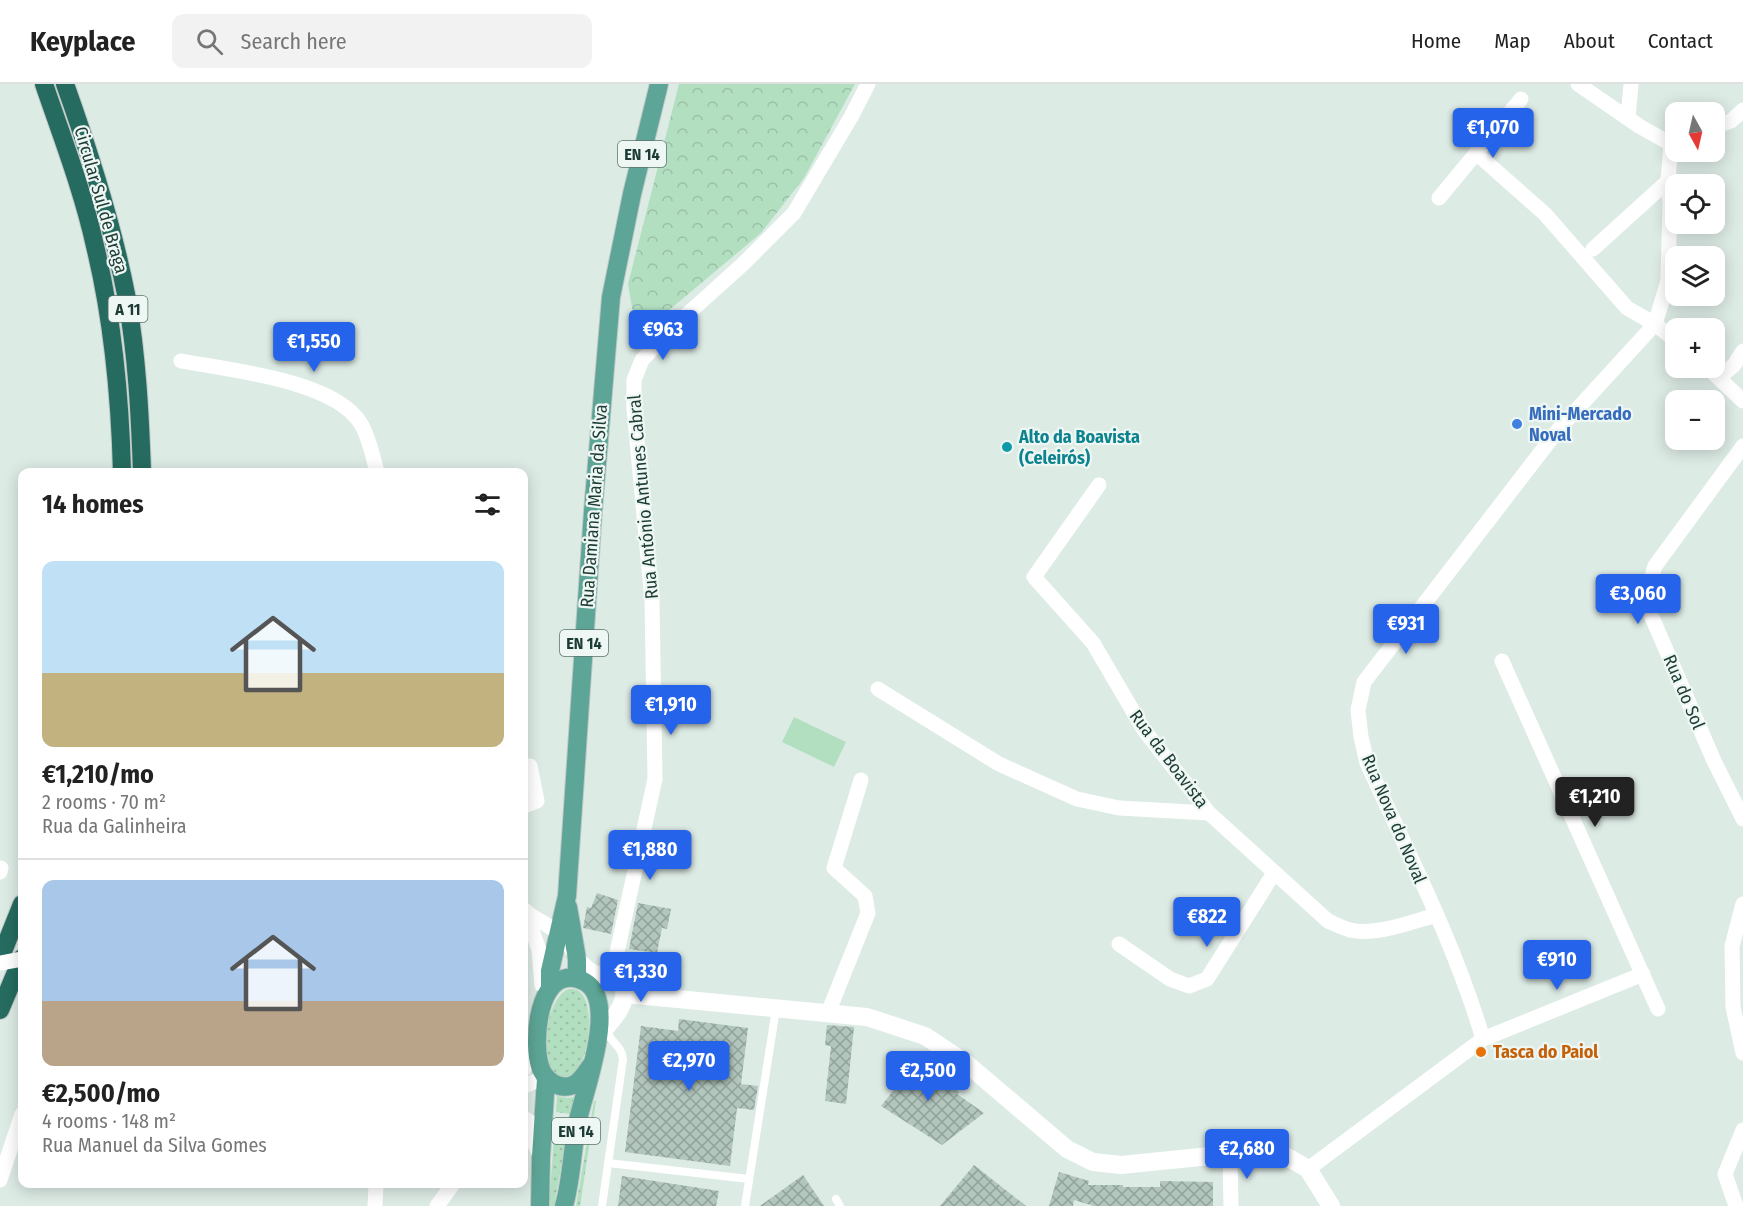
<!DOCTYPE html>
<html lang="en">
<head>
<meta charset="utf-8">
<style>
	body { margin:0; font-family:"Fira Sans Condensed",sans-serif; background:#f2f2f2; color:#222; height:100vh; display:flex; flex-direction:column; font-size:22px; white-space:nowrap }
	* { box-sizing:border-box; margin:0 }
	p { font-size:20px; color:#767676 }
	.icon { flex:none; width:33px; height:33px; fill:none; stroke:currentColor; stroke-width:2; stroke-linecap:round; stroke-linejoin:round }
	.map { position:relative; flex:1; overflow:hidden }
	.drawer { position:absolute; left:18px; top:384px; width:510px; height:720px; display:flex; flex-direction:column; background:#fff; border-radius:12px; box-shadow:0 3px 15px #0003 }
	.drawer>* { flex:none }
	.needle { width:39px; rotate:172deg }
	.controls { position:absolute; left:1665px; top:18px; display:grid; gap:12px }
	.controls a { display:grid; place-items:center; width:60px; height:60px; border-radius:12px; background:#fff; box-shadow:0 3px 15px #0003; font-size:30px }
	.price { position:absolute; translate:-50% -51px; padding:0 14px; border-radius:6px; background:#2563eb; color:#fff; font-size:20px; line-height:39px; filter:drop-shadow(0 2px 3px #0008) }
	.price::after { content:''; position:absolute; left:50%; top:36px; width:18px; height:14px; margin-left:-9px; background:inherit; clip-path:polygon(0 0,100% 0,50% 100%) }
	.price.selected { background:#222; color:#fff }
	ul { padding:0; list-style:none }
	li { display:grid; align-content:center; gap:12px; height:318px; padding:0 24px }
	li+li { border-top:2px solid #e0e0e0 }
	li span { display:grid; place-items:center; height:186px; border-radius:12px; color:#555 }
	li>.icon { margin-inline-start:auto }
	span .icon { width:108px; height:108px; fill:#fffc; stroke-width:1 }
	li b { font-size:26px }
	h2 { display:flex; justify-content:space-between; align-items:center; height:72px; padding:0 24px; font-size:26px }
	header { display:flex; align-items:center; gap:36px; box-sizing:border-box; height:84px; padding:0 30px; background:#fff; border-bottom:2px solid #e0e0e0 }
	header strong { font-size:28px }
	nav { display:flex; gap:33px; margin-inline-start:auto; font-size:21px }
	.search { width:420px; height:54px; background:#f2f2f2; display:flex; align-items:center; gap:15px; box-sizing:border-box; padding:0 21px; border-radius:12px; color:#767676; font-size:22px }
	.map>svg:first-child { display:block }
	.grass { fill:url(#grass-dots) }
	.forest { fill:url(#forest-crowns) }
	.park { fill:#b3dfc1 }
	.building { fill:url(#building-cross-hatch) }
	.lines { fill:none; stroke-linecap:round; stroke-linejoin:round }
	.primary-casing { stroke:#c0c8c6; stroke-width:20 }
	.motorway-casing { stroke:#c0c8c6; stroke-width:20 }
	.service { stroke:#fff; stroke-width:8 }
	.minor { stroke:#fff; stroke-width:15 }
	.tertiary { stroke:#fff; stroke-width:18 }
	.primary { stroke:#5da596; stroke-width:18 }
	.motorway { stroke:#266b5f; stroke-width:18 }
	.minor-bridge { stroke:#fff; stroke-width:15 }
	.shop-dot { fill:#3f7fe0; stroke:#eef7f3; stroke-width:2 }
	.culture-dot { fill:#0f9aa8; stroke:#eef7f3; stroke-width:2 }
	.food-dot { fill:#e8710a; stroke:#eef7f3; stroke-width:2 }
	.labels { text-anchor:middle; stroke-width:4.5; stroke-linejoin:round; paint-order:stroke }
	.shield { fill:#eef7f3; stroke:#5c746e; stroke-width:1.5 }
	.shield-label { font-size:16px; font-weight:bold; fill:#1d3c35 }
	.street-label { font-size:18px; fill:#1d3c35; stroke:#eef7f3 }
	.shop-label { font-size:18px; font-weight:bold; fill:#366cbe; stroke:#eef7f3; text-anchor:start }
	.culture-label { font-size:18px; font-weight:bold; fill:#0d838f; stroke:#eef7f3; text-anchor:start }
	.food-label { font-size:18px; font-weight:bold; fill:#c56008; stroke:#eef7f3; text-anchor:start }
</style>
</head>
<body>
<header>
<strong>Keyplace</strong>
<div class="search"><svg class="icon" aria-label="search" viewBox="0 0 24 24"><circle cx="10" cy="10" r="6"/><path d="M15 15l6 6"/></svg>Search here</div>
<nav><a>Home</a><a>Map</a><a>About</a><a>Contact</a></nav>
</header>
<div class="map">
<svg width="1743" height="1122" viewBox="0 0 1743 1122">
	<defs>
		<pattern id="grass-dots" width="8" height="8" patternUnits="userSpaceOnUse" patternTransform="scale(1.5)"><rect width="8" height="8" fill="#b3dfc1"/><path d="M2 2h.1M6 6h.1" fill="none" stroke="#9ac0a6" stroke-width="1.8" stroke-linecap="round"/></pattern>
		<pattern id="forest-crowns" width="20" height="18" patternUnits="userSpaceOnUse" patternTransform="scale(1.5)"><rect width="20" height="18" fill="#b3dfc1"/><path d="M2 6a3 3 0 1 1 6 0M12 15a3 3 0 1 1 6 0" fill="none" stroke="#9ac0a6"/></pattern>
		<pattern id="building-cross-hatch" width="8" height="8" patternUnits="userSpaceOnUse" patternTransform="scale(1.5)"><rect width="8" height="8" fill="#b2c6be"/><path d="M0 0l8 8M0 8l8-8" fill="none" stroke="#90a29b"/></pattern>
	</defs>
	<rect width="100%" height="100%" fill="#ddebe5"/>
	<g class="grass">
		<path d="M568 905C573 905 577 905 581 909 595 923 589 973 576 987 571 993 565 993 558 993 537 977 545 917 568 905Z"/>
		<path d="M557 1012 568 1014 574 1013 570 1030 556 1028Z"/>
		<path d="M594 1017H596L580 1122H576Z"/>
		<path d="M555 1038 569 1040 554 1122H549Z"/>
	</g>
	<path class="forest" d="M679 0H855L804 94 761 149 637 253 628 200Z"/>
	<path class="park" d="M794 633 846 658 834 683 782 658Z"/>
	<g class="building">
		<path d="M597 809 618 816 611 850 583 844 587 823 591 824Z"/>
		<path d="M638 819 671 825 667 845 662 844 657 869 629 865Z"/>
		<path d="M679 935 748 944 741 1000 758 1002 754 1026 737 1024 730 1082 625 1068 641 942 678 947Z"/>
		<path d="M827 941 854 943 846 1020 825 1017 831 962 825 961Z"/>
		<path d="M898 967 959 1008 957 1010 984 1029 942 1061 881 1022 893 1007Z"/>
		<path d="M974 1081 1026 1122H940Z"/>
		<path d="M1059 1088 1089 1097 1088 1101H1123V1103H1160V1097L1213 1098V1122H1094L1074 1116 1073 1122H1049Z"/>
		<path d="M803 1091 824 1122H760Z"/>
		<path d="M622 1092 719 1107 716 1122H618Z"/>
	</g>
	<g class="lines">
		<defs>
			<g id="primary">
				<path d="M568 823 577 875V894"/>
				<path d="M550 904V887L567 812 593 427 611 213 632 110 659 0"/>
				<path d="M540 1122 541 1073 546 995"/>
				<path d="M564 1122C572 1094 572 1064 578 1036 584 1007 619 917 585 898 578 894 571 892 563 895 537 903 533 960 540 982 544 996 560 1008 575 1000 582 996 587 987 592 980"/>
			</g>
			<g id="motorway">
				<path d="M44 0C62 53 83 107 95 162 113 236 120 312 122 388"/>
				<path d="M65 0C90 70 113 142 127 215 137 272 140 331 142 388"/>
				<path d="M0 875 22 820"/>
				<path d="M0 926 22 874"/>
			</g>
		</defs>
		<use href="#primary" class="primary-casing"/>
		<use href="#motorway" class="motorway-casing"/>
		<g class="service">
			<path d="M608 1079 749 1095"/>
			<path d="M836 1115 840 1122"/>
			<path d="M602 1122 623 975C622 961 609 958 606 945"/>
			<path d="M745 1122 776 925"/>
		</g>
		<g class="minor">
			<path d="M1578 0 1639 42 1671 60"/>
			<path d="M1628 34 1631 0"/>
			<path d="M1714 43 1731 37 1743 26"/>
			<path d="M1476 69 1545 130 1627 224 1655 240 1676 257"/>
			<path d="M1439 114 1521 15"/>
			<path d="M1593 165 1668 97"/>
			<path d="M181 277C228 286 335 296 361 340 369 353 373 373 377 388"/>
			<path d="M1708 284 1743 317"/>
			<path d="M1720 293 1734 281 1743 267"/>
			<path d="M1743 362 1655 482 1649 502 1651 531 1714 677 1743 735"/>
			<path d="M1099 401 1034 493 1093 559 1144 646 1209 729 1328 837C1335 840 1343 844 1350 846 1375 852 1412 838 1436 831"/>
			<path d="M1502 577 1658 925"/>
			<path d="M878 605 999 680 1077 715 1119 724 1209 729"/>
			<path d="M524 684 530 682 537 717 524 722"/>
			<path d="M0 788 1 784"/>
			<path d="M1743 820 1732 862 1733 923 1743 969"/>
			<path d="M525 826 539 866 542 901"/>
			<path d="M525 827C535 835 549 841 557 848 574 862 574 878 597 890"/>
			<path d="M1119 860 1170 895 1189 902 1207 895 1274 789"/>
			<path d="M612 891 655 695 652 516 634 325V296L642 276 672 244 743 180 794 129 851 33 868 0"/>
			<path d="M828 929 868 829 865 812 834 784 861 696"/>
			<path d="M1483 955C1455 860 1408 769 1367 679L1361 653 1358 626 1364 598 1558 346 1655 240 1668 197 1670 118 1668 97 1671 60"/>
			<path d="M524 985 537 956"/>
			<path d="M524 1002 545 993"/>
			<path d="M524 1034 530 1038 533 1057 541 1073"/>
			<path d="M1230 1070 1231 1122"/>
			<path d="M1308 1085 1483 955 1643 890"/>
			<path d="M0 1096 22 1030"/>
			<path d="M375 1122 376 1100"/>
			<path d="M437 1122 453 1100"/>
			<path d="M1736 1122 1725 1090 1743 1046"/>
		</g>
		<g class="tertiary">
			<path d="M584 897C600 884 631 891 623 917 620 929 607 941 599 952"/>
			<path d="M625 910 867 933 925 952 967 980 1067 1065 1093 1078 1121 1081 1259 1067 1284 1071 1308 1085 1331 1122"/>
		</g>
		<use href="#primary" class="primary"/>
		<use href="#motorway" class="motorway"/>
		<path class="minor-bridge" d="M0 879 22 875"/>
	</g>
	<circle class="shop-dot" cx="1517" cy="340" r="6"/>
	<circle class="culture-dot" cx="1007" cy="363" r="6"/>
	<circle class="food-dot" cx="1481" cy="968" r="6"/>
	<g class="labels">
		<g class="shield">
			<rect x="618" y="57" width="48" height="26" rx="4.5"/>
			<rect x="108.5" y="212" width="39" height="26" rx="4.5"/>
			<rect x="560" y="546" width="48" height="26" rx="4.5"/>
			<rect x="552" y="1034" width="48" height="26" rx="4.5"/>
		</g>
		<g class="shield-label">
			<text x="642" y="76">EN 14</text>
			<text x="128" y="231">A 11</text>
			<text x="584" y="565">EN 14</text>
			<text x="576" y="1053">EN 14</text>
		</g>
		<g class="street-label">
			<text transform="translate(101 116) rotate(74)" y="6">Circular Sul de Braga</text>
			<text transform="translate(643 413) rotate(-95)" y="6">Rua António Antunes Cabral</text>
			<text transform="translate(594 422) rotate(-86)" y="6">Rua Damiana Maria da Silva</text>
			<text transform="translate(1684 608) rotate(67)" y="6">Rua do Sol</text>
			<text transform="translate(1169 675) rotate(53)" y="6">Rua da Boavista</text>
			<text transform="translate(1394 735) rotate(67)" y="6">Rua Nova do Noval</text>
		</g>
		<g class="shop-label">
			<text x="1529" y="336">Mini-Mercado<tspan x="1529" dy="21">Noval</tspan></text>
		</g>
		<g class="culture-label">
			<text x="1019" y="359">Alto da Boavista<tspan x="1019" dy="21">(Celeirós)</tspan></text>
		</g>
		<g class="food-label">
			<text x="1493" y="974">Tasca do Paiol</text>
		</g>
	</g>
</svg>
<div class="controls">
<a><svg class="needle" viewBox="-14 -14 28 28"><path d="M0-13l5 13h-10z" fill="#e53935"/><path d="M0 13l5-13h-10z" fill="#767676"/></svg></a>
<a><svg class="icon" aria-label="locate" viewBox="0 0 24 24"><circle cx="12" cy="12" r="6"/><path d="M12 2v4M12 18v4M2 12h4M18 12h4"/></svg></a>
<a><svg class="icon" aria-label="layers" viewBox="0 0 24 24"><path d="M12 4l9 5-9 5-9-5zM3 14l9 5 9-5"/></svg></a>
<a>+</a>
<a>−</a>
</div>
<b class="price" style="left:1493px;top:75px">€1,070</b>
<b class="price" style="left:663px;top:277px">€963</b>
<b class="price" style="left:314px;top:289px">€1,550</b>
<b class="price" style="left:1638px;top:541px">€3,060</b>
<b class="price" style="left:1406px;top:571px">€931</b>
<b class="price" style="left:671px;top:652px">€1,910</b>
<b class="price selected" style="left:1595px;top:744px">€1,210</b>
<b class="price" style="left:650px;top:797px">€1,880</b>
<b class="price" style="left:1207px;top:864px">€822</b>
<b class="price" style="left:1557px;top:907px">€910</b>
<b class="price" style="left:641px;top:919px">€1,330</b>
<b class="price" style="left:689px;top:1008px">€2,970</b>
<b class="price" style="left:928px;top:1018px">€2,500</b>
<b class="price" style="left:1247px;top:1096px">€2,680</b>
<section class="drawer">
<h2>14 homes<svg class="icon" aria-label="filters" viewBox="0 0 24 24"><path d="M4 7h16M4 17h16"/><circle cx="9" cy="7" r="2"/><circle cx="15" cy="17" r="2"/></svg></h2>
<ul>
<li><span style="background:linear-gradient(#bfe0f5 60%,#c2b280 0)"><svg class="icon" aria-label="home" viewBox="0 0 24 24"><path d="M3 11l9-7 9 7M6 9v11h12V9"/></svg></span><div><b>€1,210/mo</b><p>2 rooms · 70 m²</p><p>Rua da Galinheira</p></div></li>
<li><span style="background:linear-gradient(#a9c7e8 65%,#b9a48a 0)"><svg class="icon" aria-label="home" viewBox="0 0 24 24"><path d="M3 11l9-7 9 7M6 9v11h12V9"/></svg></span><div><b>€2,500/mo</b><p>4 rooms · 148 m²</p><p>Rua Manuel da Silva Gomes</p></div></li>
</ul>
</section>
</div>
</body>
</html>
